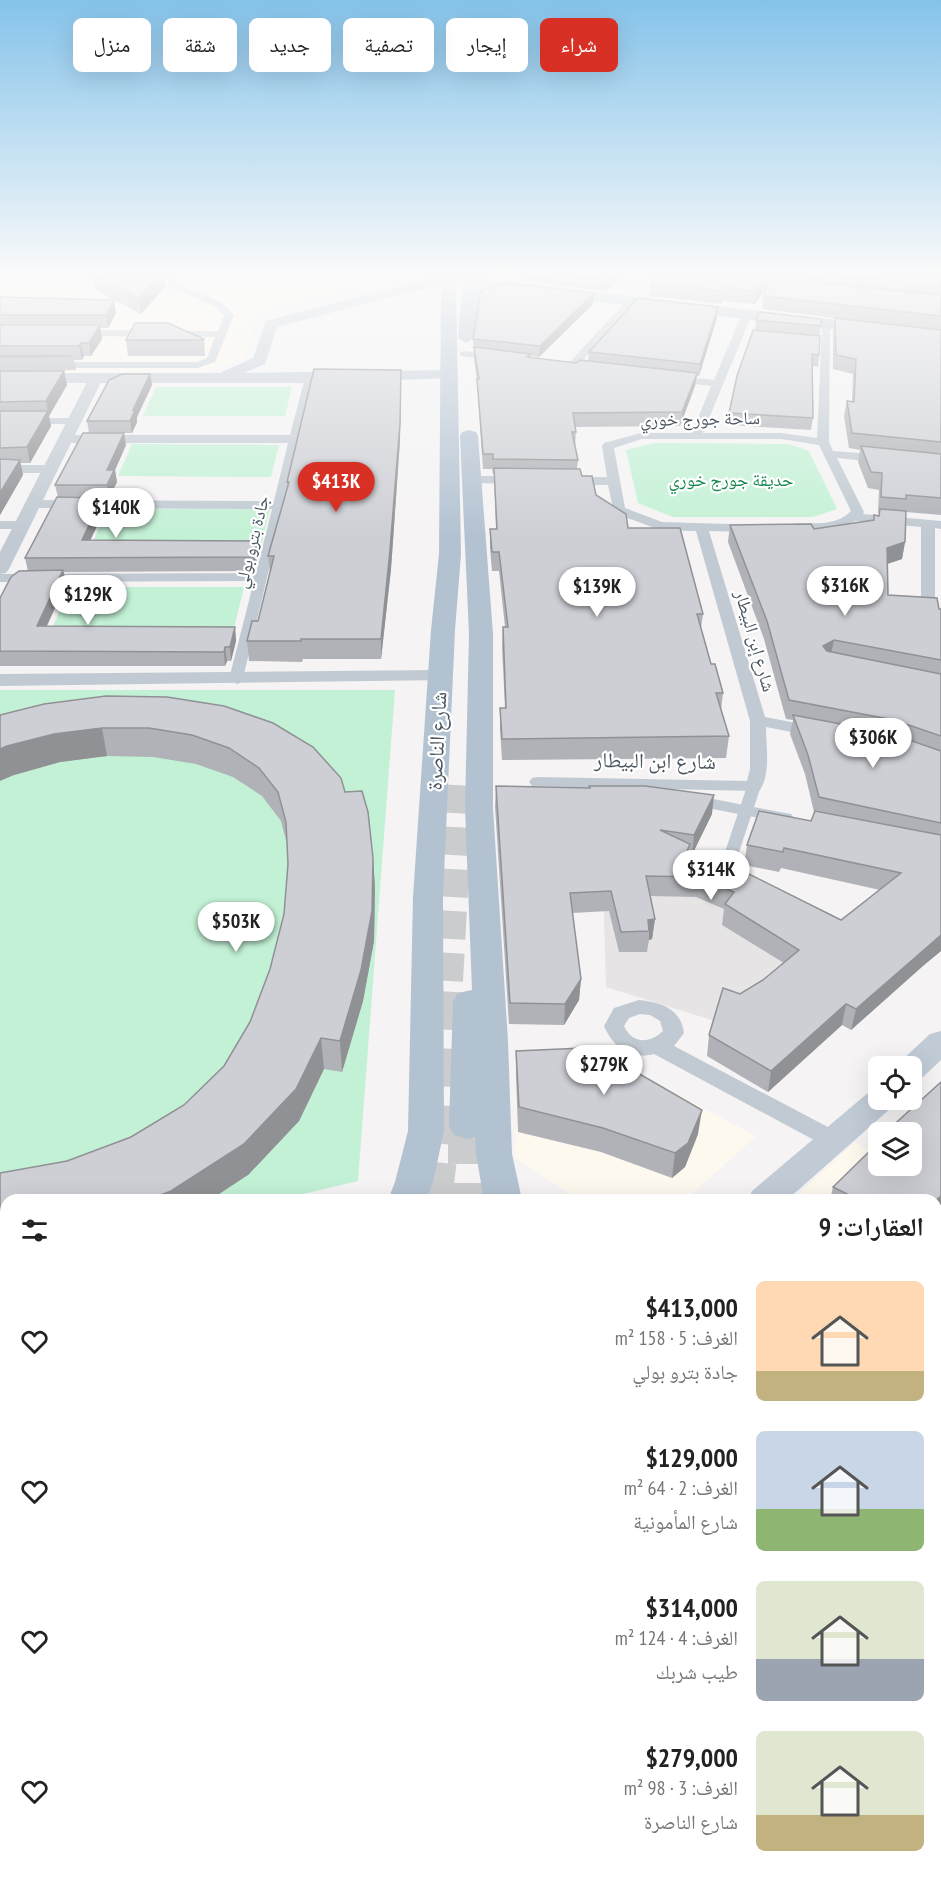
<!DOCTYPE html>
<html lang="ar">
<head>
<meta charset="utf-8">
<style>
	body { margin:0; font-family:"PT Sans Narrow","Noto Naskh Arabic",sans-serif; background:#f6f6f6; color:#222; direction:rtl; height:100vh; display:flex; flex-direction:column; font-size:22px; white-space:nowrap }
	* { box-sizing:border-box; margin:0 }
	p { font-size:20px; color:#767676 }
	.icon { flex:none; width:33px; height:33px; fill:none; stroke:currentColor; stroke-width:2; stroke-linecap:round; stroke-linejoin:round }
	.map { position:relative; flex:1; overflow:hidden; direction:ltr }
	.sheet { position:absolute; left:0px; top:1194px; width:942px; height:686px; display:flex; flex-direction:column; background:#fff; border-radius:18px 18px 0 0; box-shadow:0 6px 24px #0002; direction:rtl }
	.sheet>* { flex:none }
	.hud { position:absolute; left:18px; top:18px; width:600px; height:54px; direction:rtl; display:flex; gap:12px }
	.fabs { position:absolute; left:868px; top:1056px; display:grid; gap:12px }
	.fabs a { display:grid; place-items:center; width:54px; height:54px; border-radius:9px; background:#fff; box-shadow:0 6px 24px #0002; font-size:30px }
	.price { position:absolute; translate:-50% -51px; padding:0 14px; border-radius:21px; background:#fff; color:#222; font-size:20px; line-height:39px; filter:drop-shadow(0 2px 3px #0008) }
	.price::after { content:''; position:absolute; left:50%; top:36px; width:18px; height:14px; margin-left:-9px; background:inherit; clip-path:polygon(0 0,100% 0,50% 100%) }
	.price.active { background:#d93025; color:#fff }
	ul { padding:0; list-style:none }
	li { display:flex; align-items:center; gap:18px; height:150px; padding:0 18px }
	li span { display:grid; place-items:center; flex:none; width:168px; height:120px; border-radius:9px; color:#555 }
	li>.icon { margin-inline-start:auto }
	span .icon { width:72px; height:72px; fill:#fffc; stroke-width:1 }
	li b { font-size:26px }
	h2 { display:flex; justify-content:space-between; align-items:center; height:72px; padding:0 18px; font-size:26px }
	.tag { padding:0 21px; border-radius:9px; background:#fff; box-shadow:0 6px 24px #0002; font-size:21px; line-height:54px }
	.tag.active { background:#d93025; color:#fff }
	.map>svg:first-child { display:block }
	.commercial { fill:#fdf9ef }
	.education { fill:#e6e4e5 }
	.green { fill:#c3f1d5 }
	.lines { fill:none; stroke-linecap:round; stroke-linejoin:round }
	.primary-tunnel-far2 { stroke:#caccce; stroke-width:28; stroke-dasharray:28 14; stroke-linecap:butt }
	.primary-tunnel-far1 { stroke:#caccce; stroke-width:38; stroke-dasharray:38 19; stroke-linecap:butt }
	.primary-tunnel { stroke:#caccce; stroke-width:49; stroke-dasharray:49 24; stroke-linecap:butt }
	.pedestrian { fill:#c1cad2; fill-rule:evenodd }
	.minor { fill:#c1cad2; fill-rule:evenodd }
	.tertiary { fill:#c1cad2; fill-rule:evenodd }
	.secondary { fill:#c1cbd6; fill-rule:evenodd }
	.primary { fill:#b3c2d1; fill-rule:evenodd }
	.wall { fill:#b0b2b7 }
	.shaded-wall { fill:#909195 }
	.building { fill:#cdcfd5; stroke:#909195; stroke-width:1.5 }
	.labels { text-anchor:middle; stroke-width:4.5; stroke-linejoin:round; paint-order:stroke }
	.far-street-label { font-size:18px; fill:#4a5661; stroke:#fff }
	.far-park-label { font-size:18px; fill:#17864f; stroke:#fff }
	.street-label { font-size:21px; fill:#4a5661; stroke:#fff }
</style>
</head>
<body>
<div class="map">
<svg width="941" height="1879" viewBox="0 0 941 1879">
	<rect width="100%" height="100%" fill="#f5f3f3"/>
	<g class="commercial">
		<path d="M0 274 403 275 397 285 357 293 351 291 257 314 244 360 199 374H0Z"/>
		<path d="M626 1067 756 1136 686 1200H579L514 1157 521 1075Z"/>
		<path d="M855 1142 879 1155V1166L941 1191V1226L936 1229V1200H792Z"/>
		<path d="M941 1360V1570L936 1569V1363Z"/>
		<path d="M936 1672 941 1673V1879H843L846 1874H936Z"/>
	</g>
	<path class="education" d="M706 878 816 938 721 1023 606 987 603 883Z"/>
	<g class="green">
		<path d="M156 387H292L285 416H143Z"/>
		<path d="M654 443 789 444 809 451 837 509 813 517H673L638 503 626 450Z"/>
		<path d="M132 444 279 445 271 477 118 476Z"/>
		<path d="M107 509H270L261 546 91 547Z"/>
		<path d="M70 587H244L233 632 50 633Z"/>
		<path d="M0 690H395L358 1181 278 1200H6V1334L0 1332Z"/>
	</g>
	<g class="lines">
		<path class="primary-tunnel-far2" d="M449 981 460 781"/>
		<g class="primary-tunnel-far1">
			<path d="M467 1126V1200"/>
			<path d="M433 1200 440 1141 449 979"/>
		</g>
		<g class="primary-tunnel">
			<path d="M0 1876 6 1871"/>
			<path d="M87 1879 93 1874"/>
		</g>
		<path class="pedestrian" d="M754 782 761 786 737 858 735 861H725L723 858 747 786Z"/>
		<g class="minor">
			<path d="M160 274H172L177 277V284L221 302 234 315 215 362 198 368H0V362H197L207 358 215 337 75 336 70 333 75 330 218 331 224 315 215 306 169 287V280Z"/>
			<path d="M628 299 636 301 576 368H568V364Z"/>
			<path d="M747 311 752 314 703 433H781L817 438 822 324 830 322 829 442 833 451 885 455 891 459 885 463 837 458 864 512 863 514 941 521V529L935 528V599L928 603 921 599V527L856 521 826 531H784L782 528C795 516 830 533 851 511L819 445 781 439H642L614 448 625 508 662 522 762 525 764 528 762 531 757 532 709 531 765 717 817 727 825 732 817 737 766 727C766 747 771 773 760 790L754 791 532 786 529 782 532 778 538 777 747 781 750 769V721L696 531 660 530 614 513 608 485H567L561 481 567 477H607L602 446 604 443 641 433H692L711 386 671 381 666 378 671 375 714 380 742 314Z"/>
			<path d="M464 351 499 355 504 358 499 361 460 356V352Z"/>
			<path d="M310 375 315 378 242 682 237 684 229 679 254 581 0 582V574L256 573 272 509 33 508 27 504 33 500 274 501 288 443H66L60 439 66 435H290L305 378Z"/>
			<path d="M0 418H75L81 421 75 424H0Z"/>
			<path d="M0 465H51L57 469 51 473H0Z"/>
			<path d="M471 476H519L525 480 519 484 467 483 465 480Z"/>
			<path d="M0 521H22L29 525 22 529H0Z"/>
			<path d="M688 794 785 813 791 814 794 818 791 822 785 823 682 803 679 799 682 795Z"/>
			<path d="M639 1000C661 1002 681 1009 684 1033L674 1046 843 1135 846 1141 843 1147 835 1149 827 1147 654 1054C630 1060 613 1047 604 1026L614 1008ZM640 1014 650 1015 660 1021 663 1031C650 1044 632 1044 624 1026L629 1018Z"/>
		</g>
		<g class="tertiary">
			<path d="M96 374 103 378 9 569 6 573 0 574V552L89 378Z"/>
			<path d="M439 670 446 672 449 676 446 680 0 686V674Z"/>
		</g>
		<g class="secondary">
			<path d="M412 283 417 284 419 287 417 290 277 327 265 364 244 373 449 370 455 372 457 375 455 378 310 383H0V373H220L253 358 266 321Z"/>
			<path d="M941 1031V1060L923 1077 912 1080V1066H898L901 1061 930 1034Z"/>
			<path d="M879 1089V1100H896L891 1108 787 1200H747L752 1191 869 1092Z"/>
			<path d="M936 1552 941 1553V1595L936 1594Z"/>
			<path d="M350 1874H401L403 1879H352Z"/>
			<path d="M546 1874H596L594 1879H544Z"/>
		</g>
		<g class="primary">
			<path d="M446 274H460L459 276 468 277 469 274H483L482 279 941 332V342L480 288 474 338 466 343 458 338 461 298 465 286 456 285 461 554 455 630 443 897 444 1131 433 1182 426 1200H388L395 1182 408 1131 413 897 431 630 439 554 441 285 412 292 404 287 407 284Z"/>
			<path d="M469 430 476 432 478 436 493 634V808L508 1041 512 1154 522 1200H484L476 1154 475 1137 467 1139 454 1135 449 1126 453 1001 458 993 472 990 465 808 469 634 460 436 462 432Z"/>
			<path d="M941 1261V1296L936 1297V1262Z"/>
			<path d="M941 1304V1341L936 1342V1305Z"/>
			<path d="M0 1329 6 1330V1366L0 1365Z"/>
			<path d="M0 1376 6 1377V1415L0 1414Z"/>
			<path d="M6 1759V1814L0 1816V1761Z"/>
			<path d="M143 1874H202L199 1879H140Z"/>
			<path d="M395 1874H525L522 1879H398Z"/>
		</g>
	</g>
	<g class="wall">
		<path d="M517 274H623L606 291 531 282Z"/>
		<path d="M658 274H880L921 276 941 274V515L906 512 905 542 902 559 887 564 888 595 941 609V951L924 965 851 1030 842 1025 768 1092 707 1056 709 1035 740 994 763 980 784 963 722 925 724 909 696 897 650 896 655 919 652 939 649 940 647 952H619L609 911 572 913 581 979 579 1000 564 1025 509 1024 495 806 496 786 712 814 693 852 841 920 880 890 781 868 779 872 744 865 747 845 811 821 814 812 805 774 790 734 793 720 786 719 764 639 728 542 730 525 814 529 873 520 874 515 879 516V513H878L879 490 868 488 858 462 860 450 849 448 844 416 847 401 852 402 853 374 833 369V332L835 318 762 309 764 296 767 286 755 304 722 301 721 304 649 296 650 283Z"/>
		<path d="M93 275 166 286 141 314 96 290Z"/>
		<path d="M594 293 593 304 539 357 530 356V357L576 363 588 361 589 352 718 307 717 318 699 376H697L695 386 680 426 575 427 576 432 575 446 578 460 577 469 596 495 628 528 703 614 701 628 711 664 723 693 721 710 729 736 726 758 502 760 500 729V708H505L502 647 503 627H505L499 571H492L490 548V529H496L494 474H493L492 469H483L477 382 474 360 473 339Z"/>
		<path d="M0 297 116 313 108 328H100L102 339 91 356H84L82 360H74L76 370 26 371H64L67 385 49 416 51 426 30 463H20L23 475 0 515Z"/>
		<path d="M756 320 821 326 819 336V355L818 367 813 366V418L811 430 728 425 729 413 755 330Z"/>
		<path d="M204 339 205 356H128L126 340Z"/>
		<path d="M150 374 152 385 137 417V422L132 433H89L87 421Z"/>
		<path d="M401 386 400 440 391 569 381 659H303L302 662 249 661 247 641 258 621 270 572 268 556 287 488V482Z"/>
		<path d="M126 445 115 470 117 482 109 498H102L104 511 90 540 258 554 254 571 64 572 66 584 47 626 235 627 236 641 231 661H227L225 666H0V598L28 571 25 558 58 497 55 485Z"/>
		<path d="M106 696 345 792 373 858 375 888 374 941 363 1001 342 1072 324 1069 299 1121 248 1175 6 1273 0 1274V1173L67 1161 131 1137 184 1105 224 1066 250 1022 270 969 284 914 288 864 287 844 281 821 262 796 233 777 196 764 153 757 107 756 60 762 14 775Z"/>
		<path d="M516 1051 698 1134 685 1167 672 1178 601 1152 518 1132 516 1075Z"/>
		<path d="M941 1082V1213L936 1217V1200H830L833 1187 912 1132H888L889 1129Z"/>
		<path d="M941 1381V1450L936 1448V1387Z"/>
		<path d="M941 1753V1853L936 1849V1769Z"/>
	</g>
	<g class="shaded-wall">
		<path d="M161 274H165L166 286 141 314 139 298Z"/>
		<path d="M612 274H623L606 291V280Z"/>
		<path d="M768 274H769L768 285 755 304 757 291Z"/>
		<path d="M811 274H813L811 287 806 289 808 275Z"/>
		<path d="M594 293 593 304 539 357 540 346Z"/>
		<path d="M114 300 116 313 108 328 106 315Z"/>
		<path d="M718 307 717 318 699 376 700 364Z"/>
		<path d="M100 325 102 339 91 356 89 343Z"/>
		<path d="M81 343 84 356 82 360 79 346Z"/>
		<path d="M401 370 400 440 391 569 381 659V639Z"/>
		<path d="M64 371 67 385 49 416 46 401Z"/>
		<path d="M697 373 695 386 680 426 682 412Z"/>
		<path d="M150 374 152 385 137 417V422L132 433 130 421 133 410Z"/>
		<path d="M48 411 51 426 30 463 27 447Z"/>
		<path d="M124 433 126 445 115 470 117 482 109 498 107 485V470Z"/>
		<path d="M20 460 23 475 0 515V493Z"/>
		<path d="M102 498 104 511 84 554 82 540Z"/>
		<path d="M257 541 258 554 254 571 253 557Z"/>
		<path d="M905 542 902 559 884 565 887 548Z"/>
		<path d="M63 570 66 584 40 640 37 626Z"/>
		<path d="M235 627 236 641 231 661 230 647Z"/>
		<path d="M834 640 830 658 823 646Z"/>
		<path d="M225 647 227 661 225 666 224 652Z"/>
		<path d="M102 728 107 756 60 762 14 775 0 781V749L7 746 54 734Z"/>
		<path d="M714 795 712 814 692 855 694 835Z"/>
		<path d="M373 858 375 888 374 941 363 1001 342 1072 340 1041Z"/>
		<path d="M655 919 652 939 649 940V931L648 920Z"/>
		<path d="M941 935V951L924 965 851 1030 856 1009Z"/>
		<path d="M581 979 579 1000 564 1025 565 1004Z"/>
		<path d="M846 1004 842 1025 768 1092 771 1071Z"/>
		<path d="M321 1038 324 1069 299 1121 248 1175 210 1200H147Z"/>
		<path d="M702 1110 698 1134 685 1167 672 1178 675 1153Z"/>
		<path d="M941 1196V1213L936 1217V1200Z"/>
		<path d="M6 1239V1273L0 1274V1240Z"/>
	</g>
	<g class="building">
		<path d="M97 274H161L139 298 93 275Z"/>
		<path d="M557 274H612L606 280Z"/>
		<path d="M658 274H768L757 291 724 287 723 291 650 283Z"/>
		<path d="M771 274H811L808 275V282L941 295V316L764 296Z"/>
		<path d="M821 274H880L921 276V274H941V285Z"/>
		<path d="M509 283 594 293 540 346 473 339 481 290Z"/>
		<path d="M0 297 114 300 106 315H0Z"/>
		<path d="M638 298 718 307 700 364 589 352Z"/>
		<path d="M759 312 821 319V326L756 320Z"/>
		<path d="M835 318 941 330V442L852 433 847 401 854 402 856 359 836 355Z"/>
		<path d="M135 323H168L204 339 203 340H126Z"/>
		<path d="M0 325H100L89 343H81L79 346H0Z"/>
		<path d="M753 330 820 336 819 355 812 354 813 418 729 413 737 376Z"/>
		<path d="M474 347 530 354 527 357 576 363 580 360 697 373 682 412 573 413 576 432H572L578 460 493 459V454H483L477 379H479Z"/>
		<path d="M0 356H73L0 357Z"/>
		<path d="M314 369 401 370 400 423 390 550 381 639H301V641H247L252 621H258L274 556H268L289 482H287Z"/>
		<path d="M0 371H64L46 401 0 402Z"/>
		<path d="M122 374H150L133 410H135L130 421H87L109 380Z"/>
		<path d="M0 411H48L27 447 0 448Z"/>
		<path d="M83 433H124L107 470H114L107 485H55Z"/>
		<path d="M861 446 941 454V498L906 495V499L881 497 882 473 871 472Z"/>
		<path d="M0 459 20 460 0 493Z"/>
		<path d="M494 468 580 469 582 476H592L596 495 626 514 628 528H680L703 614H697L711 664H715L723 693H716L729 736 502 739 500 708H506L503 627H508L499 552H492L490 529H497Z"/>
		<path d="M57 497 102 498 82 540 257 541 253 557 25 558Z"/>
		<path d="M880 509 906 511 905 542 887 548 888 595 937 598 939 609H941V660L834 640 823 646 827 651 941 674V736L894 720 789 700 767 621 730 525 811 524 814 529 874 520V515L879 516Z"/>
		<path d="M63 570 37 626 235 627 230 647H225L224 652 0 651V598L11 577 19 571Z"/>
		<path d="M106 696 167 697 224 706 273 723 313 747 341 778 345 792 362 791 368 812 373 858 372 911 361 970 340 1041 321 1038 296 1089 244 1144 171 1191 147 1200H6V1239L0 1240V1173L67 1161 131 1137 184 1105 224 1066 250 1022 270 969 284 914 288 864 286 822 278 792 259 768 229 748 192 735 149 728H102L54 734 7 746 0 749V715L44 704Z"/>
		<path d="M793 715 889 733 941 751V823L819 797 808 755Z"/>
		<path d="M496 786 590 788 589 786H645L714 795 694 835 660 830 690 844 687 851 721 860 841 920 901 873 784 848 783 852 747 845 759 811 811 821 815 811 941 835V935L856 1009 846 1004 771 1071 709 1035 723 988 740 994 763 980 799 950 725 904 734 892 698 877 646 876 655 919 648 920 649 931 621 932 611 891 570 893 581 979 565 1004 510 1003Z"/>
		<path d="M583 1048 624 1065 702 1110 688 1143 675 1153 603 1128 519 1107 516 1051Z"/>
		<path d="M941 1082V1196L936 1200H859L833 1187 879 1142V1166H912V1132H889L891 1130 889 1129Z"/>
		<path d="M941 1381V1423H940L936 1413V1389L937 1384Z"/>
		<path d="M941 1768V1818L936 1814V1784Z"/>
		<path d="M936 1851 941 1855V1879H897L902 1874H936Z"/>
	</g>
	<linearGradient id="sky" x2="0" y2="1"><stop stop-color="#85c3ea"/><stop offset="0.51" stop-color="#fafafa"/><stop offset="1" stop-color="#fafafa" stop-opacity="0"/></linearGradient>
	<rect width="941" height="537" fill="url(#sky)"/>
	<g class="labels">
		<g class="far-street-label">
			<text transform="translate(700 419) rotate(-1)" y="6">ساحة جورج خوري</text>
			<text transform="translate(252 542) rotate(-76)" y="6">جادة بترو بولي</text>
			<text transform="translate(755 641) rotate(74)" y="6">شارع إبن البيطار</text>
		</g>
		<g class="far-park-label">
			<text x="731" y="486">حديقة جورج خوري</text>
		</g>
		<g class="street-label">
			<text transform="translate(437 741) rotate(-87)" y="7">شارع الناصرة</text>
			<text transform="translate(655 761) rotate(1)" y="7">شارع ابن البيطار</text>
		</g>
	</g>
</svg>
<div class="fabs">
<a><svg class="icon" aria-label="locate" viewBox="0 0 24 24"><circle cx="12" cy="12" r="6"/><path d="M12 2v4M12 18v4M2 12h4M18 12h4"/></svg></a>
<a><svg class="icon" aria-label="layers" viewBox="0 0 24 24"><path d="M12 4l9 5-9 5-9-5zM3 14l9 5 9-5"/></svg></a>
</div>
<b class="price active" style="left:336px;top:513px">$413K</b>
<b class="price" style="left:116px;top:539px">$140K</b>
<b class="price" style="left:845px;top:617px">$316K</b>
<b class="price" style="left:597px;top:618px">$139K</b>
<b class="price" style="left:88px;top:626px">$129K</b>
<b class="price" style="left:873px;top:769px">$306K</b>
<b class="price" style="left:711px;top:901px">$314K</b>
<b class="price" style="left:236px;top:953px">$503K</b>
<b class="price" style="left:604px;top:1096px">$279K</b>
<div class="hud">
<a class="tag active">شراء</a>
<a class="tag">إيجار</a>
<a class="tag">تصفية</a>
<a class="tag">جديد</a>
<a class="tag">شقة</a>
<a class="tag">منزل</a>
</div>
<section class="sheet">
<h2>العقارات: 9<svg class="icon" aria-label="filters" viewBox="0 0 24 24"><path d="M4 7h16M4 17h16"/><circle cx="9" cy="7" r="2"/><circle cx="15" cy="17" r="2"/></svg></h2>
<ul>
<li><span style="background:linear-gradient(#ffd9b3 75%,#c2b280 0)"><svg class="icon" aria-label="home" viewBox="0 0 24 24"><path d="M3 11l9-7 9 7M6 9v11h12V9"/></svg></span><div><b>$413,000</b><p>الغرف: 5 · 158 m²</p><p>جادة بترو بولي</p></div><svg class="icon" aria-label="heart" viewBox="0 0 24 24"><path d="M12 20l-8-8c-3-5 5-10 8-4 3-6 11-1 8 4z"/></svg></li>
<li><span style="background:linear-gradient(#c9d6e8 65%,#8fb573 0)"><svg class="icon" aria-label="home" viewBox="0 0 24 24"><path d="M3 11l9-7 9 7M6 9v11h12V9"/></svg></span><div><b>$129,000</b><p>الغرف: 2 · 64 m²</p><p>شارع المأمونية</p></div><svg class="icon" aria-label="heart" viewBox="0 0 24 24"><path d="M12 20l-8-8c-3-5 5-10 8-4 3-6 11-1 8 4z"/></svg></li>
<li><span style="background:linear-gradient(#dfe7d0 65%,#9aa5b1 0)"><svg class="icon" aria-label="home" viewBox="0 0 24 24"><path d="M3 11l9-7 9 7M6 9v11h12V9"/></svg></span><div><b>$314,000</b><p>الغرف: 4 · 124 m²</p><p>طيب شربك</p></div><svg class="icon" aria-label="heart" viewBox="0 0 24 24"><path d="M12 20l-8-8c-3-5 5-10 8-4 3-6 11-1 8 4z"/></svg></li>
<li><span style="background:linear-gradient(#dfe7d0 70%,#c2b280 0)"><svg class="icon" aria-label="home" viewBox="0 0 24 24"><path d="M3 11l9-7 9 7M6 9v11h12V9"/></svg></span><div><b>$279,000</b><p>الغرف: 3 · 98 m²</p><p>شارع الناصرة</p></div><svg class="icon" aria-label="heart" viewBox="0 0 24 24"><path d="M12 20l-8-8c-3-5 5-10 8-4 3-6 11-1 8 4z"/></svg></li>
</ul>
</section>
</div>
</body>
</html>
